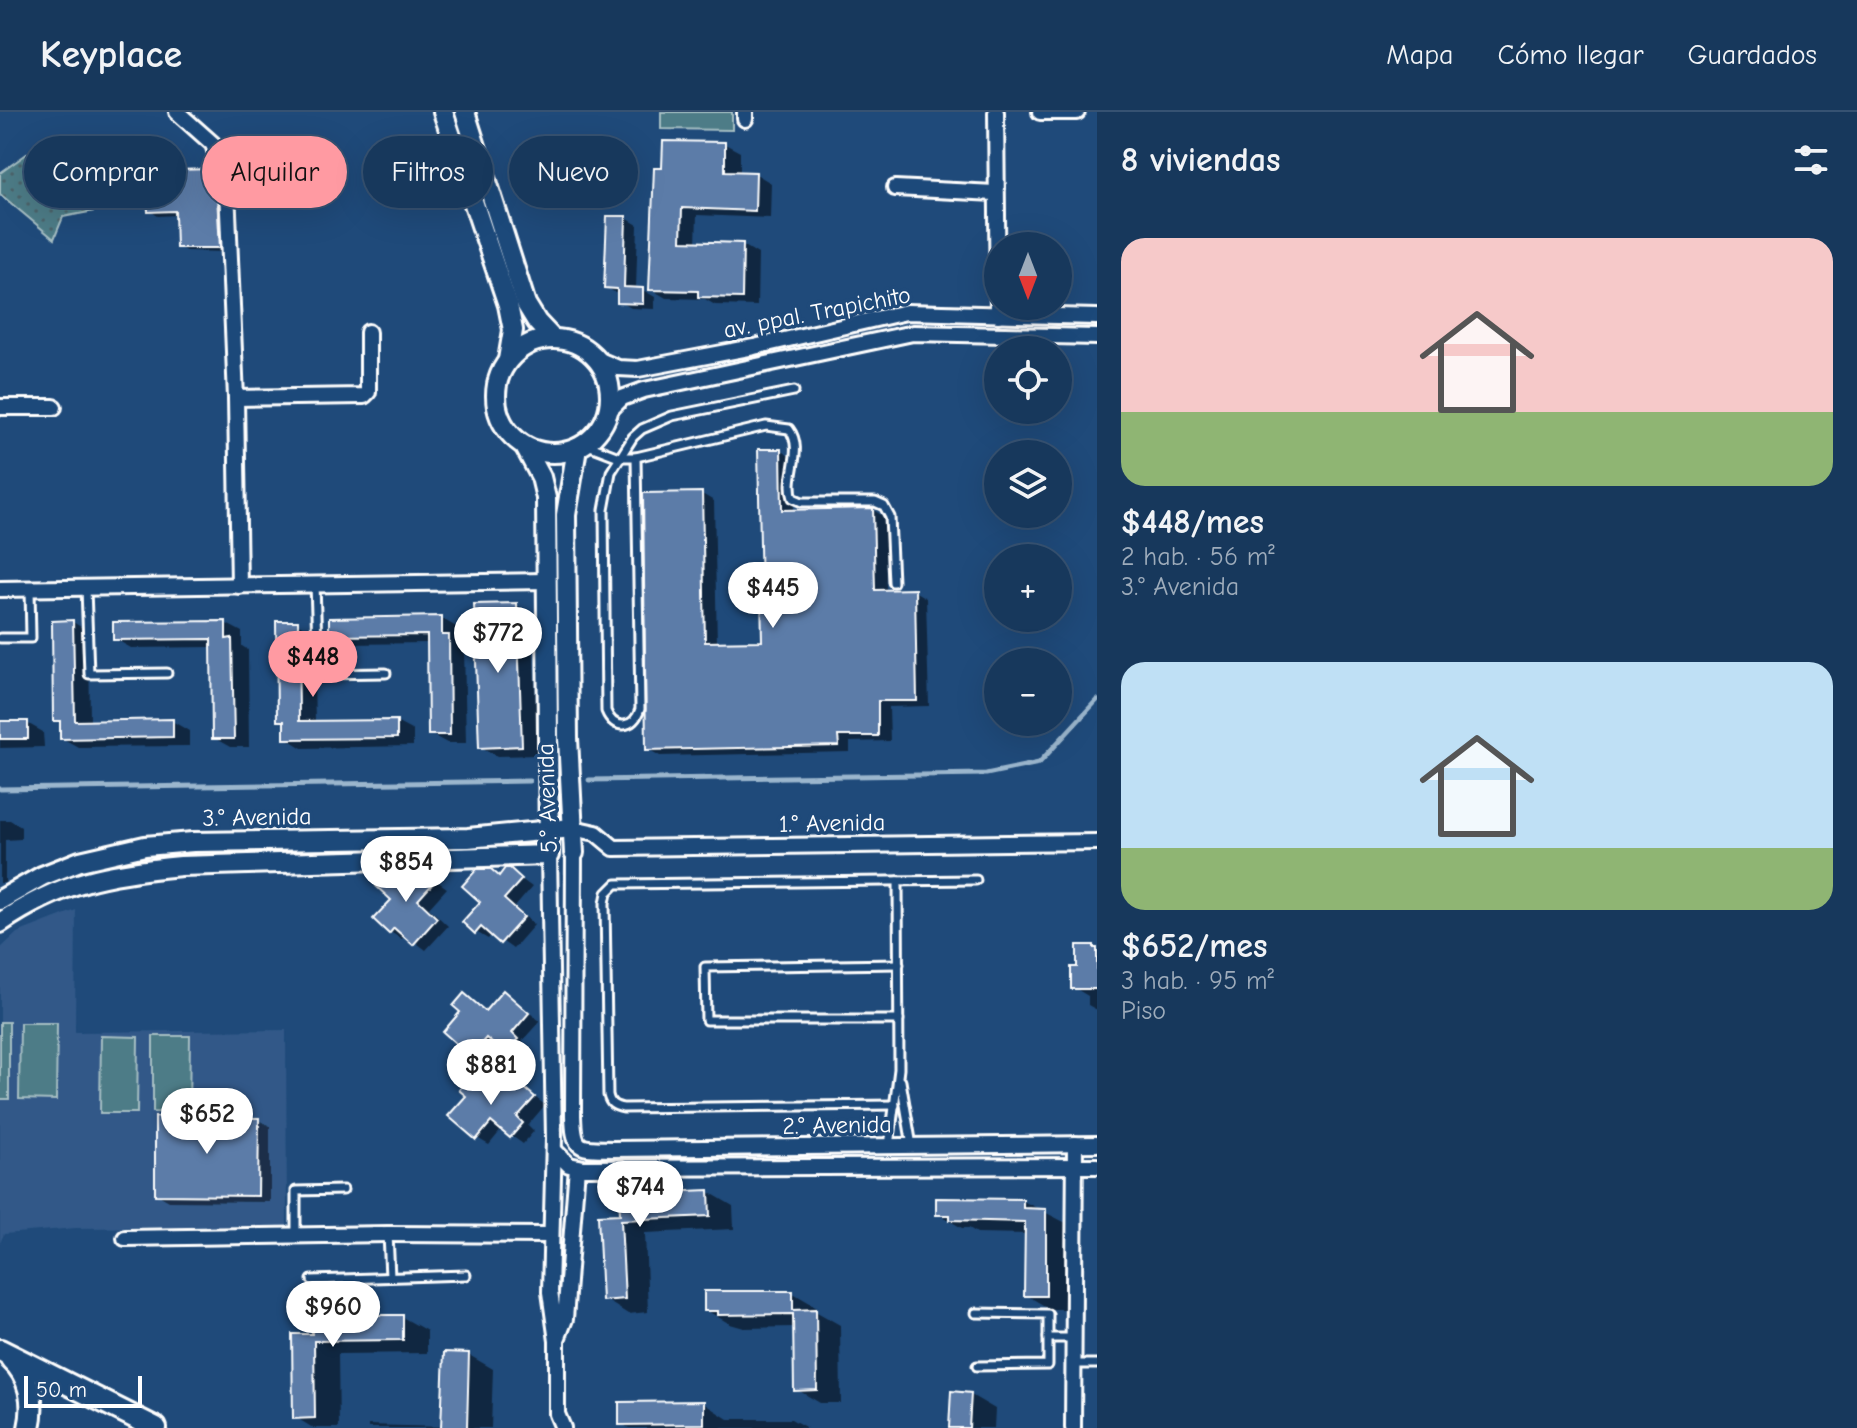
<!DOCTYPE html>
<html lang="es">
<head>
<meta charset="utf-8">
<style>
	body { margin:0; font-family:"Comic Neue",sans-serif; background:#203f62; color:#f1f3f6; height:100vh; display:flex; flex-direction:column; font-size:30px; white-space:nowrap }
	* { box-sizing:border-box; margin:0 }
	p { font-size:26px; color:#9eacbb }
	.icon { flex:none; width:44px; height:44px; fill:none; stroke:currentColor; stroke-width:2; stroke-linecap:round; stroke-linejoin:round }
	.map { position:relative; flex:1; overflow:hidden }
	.panel { display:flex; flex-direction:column; background:#17385c; width:760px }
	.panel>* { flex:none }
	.banner { position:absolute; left:24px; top:24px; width:760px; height:72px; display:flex; gap:16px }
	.needle { width:52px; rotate:180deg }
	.fabs { position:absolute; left:984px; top:120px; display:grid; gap:16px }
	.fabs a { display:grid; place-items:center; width:88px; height:88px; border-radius:50%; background:#17385c; box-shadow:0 8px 32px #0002,0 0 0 2px #365272; font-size:40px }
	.scale { position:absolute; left:24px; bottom:20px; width:118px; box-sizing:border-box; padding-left:8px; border:4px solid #fff; border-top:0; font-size:22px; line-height:28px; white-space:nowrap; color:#fff; -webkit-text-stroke:6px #1f4a7a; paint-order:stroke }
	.price { position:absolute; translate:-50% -68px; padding:0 18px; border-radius:28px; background:#fff; color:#222; font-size:26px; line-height:52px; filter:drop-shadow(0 2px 4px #0008) }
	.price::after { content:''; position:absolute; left:50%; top:48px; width:24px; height:18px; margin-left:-12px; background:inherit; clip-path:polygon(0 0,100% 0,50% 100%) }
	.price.active { background:#ff9aa2; color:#111 }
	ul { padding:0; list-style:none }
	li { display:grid; align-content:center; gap:16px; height:424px; padding:0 24px }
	li span { display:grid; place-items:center; height:248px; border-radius:24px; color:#555 }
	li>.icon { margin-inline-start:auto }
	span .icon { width:144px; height:144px; fill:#fffc; stroke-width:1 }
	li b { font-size:34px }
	h2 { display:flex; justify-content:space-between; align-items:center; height:96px; padding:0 24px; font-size:34px }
	.chip { padding:0 28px; border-radius:36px; background:#17385c; box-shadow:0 8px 32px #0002,0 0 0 2px #365272; font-size:28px; line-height:72px }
	.chip.active { background:#ff9aa2; color:#111 }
	header { display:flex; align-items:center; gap:48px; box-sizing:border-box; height:112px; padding:0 40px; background:#17385c; border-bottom:2px solid #365272 }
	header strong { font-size:38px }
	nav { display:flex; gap:44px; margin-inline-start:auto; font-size:28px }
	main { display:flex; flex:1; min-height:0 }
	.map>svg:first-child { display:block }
	.built { fill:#315988 }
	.park { fill:url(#park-dots); stroke:#a6bec3; stroke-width:2 }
	.pitch { fill:#4d7c87; stroke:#a6bec3; stroke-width:2 }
	.shadow { fill:#0007 }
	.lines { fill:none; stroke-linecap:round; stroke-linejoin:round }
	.stream { stroke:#9bb6cd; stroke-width:5 }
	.building { fill:#5b7ba8; stroke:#fff; stroke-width:2 }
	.service-casing { stroke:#fff; stroke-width:13 }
	.minor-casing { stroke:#fff; stroke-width:20 }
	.tertiary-casing { stroke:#fff; stroke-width:24 }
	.secondary-casing { stroke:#fff; stroke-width:26 }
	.service { stroke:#1f4a7a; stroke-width:7 }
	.minor { stroke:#1f4a7a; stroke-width:14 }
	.tertiary { stroke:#1f4a7a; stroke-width:18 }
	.secondary { stroke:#1f4a7a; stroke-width:20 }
	.labels { text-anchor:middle; stroke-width:7; stroke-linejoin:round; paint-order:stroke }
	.street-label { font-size:24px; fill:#fff; stroke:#1f4a7a }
</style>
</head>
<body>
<header>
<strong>Keyplace</strong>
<nav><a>Mapa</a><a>Cómo llegar</a><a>Guardados</a></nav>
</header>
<main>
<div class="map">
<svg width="1097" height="1316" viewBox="0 0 1097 1316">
	<defs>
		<pattern id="park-dots" width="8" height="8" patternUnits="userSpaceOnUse" patternTransform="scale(2)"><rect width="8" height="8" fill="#4d7c87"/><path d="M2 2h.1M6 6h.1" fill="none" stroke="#4c646a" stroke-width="1.8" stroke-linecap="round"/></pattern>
	</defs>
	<rect width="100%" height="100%" fill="#1f4a7a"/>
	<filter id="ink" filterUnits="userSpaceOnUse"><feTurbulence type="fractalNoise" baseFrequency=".0125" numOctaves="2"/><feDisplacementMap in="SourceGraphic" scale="16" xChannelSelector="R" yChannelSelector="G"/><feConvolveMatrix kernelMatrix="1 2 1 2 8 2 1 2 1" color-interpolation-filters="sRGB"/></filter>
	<g filter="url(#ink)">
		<path class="built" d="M76 798 75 920 286 918 287 1114 76 1116 4 1122 0 1131V837L17 821Z"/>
		<path class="park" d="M45 29 116 93 110 96 63 105 54 127 0 82V61Z"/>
		<g class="pitch">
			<path d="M661 0H732V18L661 17Z"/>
			<rect x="0" y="910" width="9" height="77"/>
			<path d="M20 911H57L56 988 19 987Z"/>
			<path d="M101 924 138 925 137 1001H100Z"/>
			<path d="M153 924H190L189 1001 153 1000Z"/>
		</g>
		<g class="shadow">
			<path d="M725 32 740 40V61L756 62 771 71 770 106 697 103 696 132 743 133 758 142 757 194 715 193 705 187 666 186 651 177 664 58Z"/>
			<path d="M210 59 218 64 227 140 186 139 178 135 177 103 158 104 150 99 180 67Z"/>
			<path d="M626 106 638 113 636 177 643 178 655 185 654 197 631 196 619 189V183L606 175Z"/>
			<path d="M781 339 793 346 794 400 873 398 885 405 886 479H914L926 486 929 594 889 595 890 629 850 630V640L660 644 648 637 702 382 714 389 717 532 764 531Z"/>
			<path d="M516 493 532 502 538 643 497 644 481 635Z"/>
			<path d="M441 506 458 516V530L464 534 466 631H447L430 622 429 531 348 532 331 523Z"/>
			<path d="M73 510 89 520 90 610 172 609 189 619V634L78 635 62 626V611L55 608Z"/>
			<path d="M225 511 242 520V534L248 538 249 635H230L214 626 213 535 131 536 115 527Z"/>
			<path d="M297 511 313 520 315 611 396 610 413 619V634L302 636 286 626V612L279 608Z"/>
			<path d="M0 611H27L43 620 44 635 0 636Z"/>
			<path d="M0 708H10L21 715V727L5 728V771H0Z"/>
			<path d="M509 758 532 775 515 795 534 813 513 837 492 822 488 827 476 820 490 759 500 765Z"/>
			<path d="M425 761 447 776 429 796 448 814 426 838 406 823 402 827 390 820 414 766Z"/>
			<path d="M1094 835 1097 837V898L1088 893V884L1073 875 1079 857Z"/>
			<path d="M503 880 540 909 522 929 529 935 518 948 497 933 483 949 471 942 463 900 464 883 487 899Z"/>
			<path d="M509 964 545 993 528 1013 534 1019 523 1032 502 1017 489 1033 477 1026 468 984 470 967 493 983Z"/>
			<path d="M258 1008 270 1014V1090L169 1089 157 1082Z"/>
			<path d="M709 1080 733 1094 734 1117 645 1121 648 1200 628 1202 604 1187 622 1104Z"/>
			<path d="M1023 1089 1070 1113V1197H1050L1026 1183 1027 1122 977 1121 969 1116H962L938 1102Z"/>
			<path d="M793 1181 817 1195V1200L840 1213 841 1291H820L796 1277 795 1215 744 1216 730 1212 706 1198Z"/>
			<path d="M402 1205 427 1219V1241L338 1242 339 1316H313L295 1305 314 1224Z"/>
			<path d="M469 1243 493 1257 491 1316H368V1313L443 1315Z"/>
			<path d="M971 1283 995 1297 994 1316H951Z"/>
			<path d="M703 1291 728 1307H791L807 1316H629L621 1312Z"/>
		</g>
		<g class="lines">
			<g class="stream">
				<path d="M589 668 986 662 1039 651 1097 588"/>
				<path d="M0 677 529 669"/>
			</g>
		</g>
		<g class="building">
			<path d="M663 29 725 30V59L756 60 755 99 682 96 681 129 743 131 742 186 698 185V179L649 178 654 56H662Z"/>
			<path d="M210 57 214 84H217L220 136H176L175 99 148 100 146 66 177 65V58Z"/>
			<path d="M607 104H626L624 175 643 176V192L617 191V177L604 176Z"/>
			<path d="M758 337H781L782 398 873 396 875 478 915 477 917 589H878V624H838L839 634 646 638 643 381 702 380 705 530 762 529Z"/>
			<path d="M517 491 522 634 479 636 474 492Z"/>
			<path d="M442 504V523H449L450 623H428L427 523 329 524V506Z"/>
			<path d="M73 508 75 609 173 607V625L60 627V609H53L52 509Z"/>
			<path d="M226 509V527L232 526 234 627H212L211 527 113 528V510Z"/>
			<path d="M276 509H298L299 609 397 608V626L284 627V609H277Z"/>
			<rect x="0" y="609" width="28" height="18"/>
			<path d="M505 756H510L522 767 504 787 524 805 500 832 481 815 475 822 462 810 480 790 462 774 477 757H491L499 764Z"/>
			<path d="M407 759 413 764 418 759H426L436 768 418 788 437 806 413 833 394 816 389 822 373 807 391 788 376 774 389 760Z"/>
			<path d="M1077 833H1094V836H1097V877H1071V855H1077Z"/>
			<path d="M503 878 529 901 512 921 518 927 505 942 486 926 470 944 443 920 460 900 453 894 464 881 485 899Z"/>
			<path d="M508 962 535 985 517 1005 523 1011 510 1026 491 1010 476 1028 448 1004 466 984 459 978 470 964 490 983Z"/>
			<path d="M155 1005 259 1006 258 1084 155 1083Z"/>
			<path d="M709 1078 710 1104 621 1108 625 1187 602 1189 598 1103 620 1102 619 1082Z"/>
			<path d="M936 1086 1023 1087V1096L1046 1097V1184H1024L1025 1110 950 1108V1103H936Z"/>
			<path d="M704 1179H793V1198L816 1197 817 1278 794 1279 793 1202 718 1203V1199H704Z"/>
			<path d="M312 1203H403V1228L314 1229 315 1306 293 1307 292 1222H312Z"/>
			<path d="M444 1240 469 1241 467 1316H441Z"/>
			<path d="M951 1279 971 1281 969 1316H949Z"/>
			<path d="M704 1289V1312L619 1313V1290Z"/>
		</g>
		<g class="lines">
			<defs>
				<g id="service">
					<path d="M585 332 619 345H636L766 314 789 317C805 338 785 364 793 386L802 390H875L884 394 890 405 893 470"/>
					<path d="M636 345 640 597C634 617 614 619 606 599L604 398 611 360 633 325 642 317 672 304 794 279"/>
					<path d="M315 472 318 562 386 561"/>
					<path d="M86 476 89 562 167 561"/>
					<path d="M0 526H31L30 477"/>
					<path d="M899 852 705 855 706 908H899"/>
					<path d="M901 969 912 1034"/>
					<path d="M895 993 623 996C614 994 610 992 608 983L605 791 607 781 616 772 976 768"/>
					<path d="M889 1034 899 957 898 769"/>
					<path d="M388 1122 390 1165"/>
					<path d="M296 1124V1079L343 1078"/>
					<path d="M312 1168 466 1163"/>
					<path d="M976 1201 1048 1202V1253L977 1254"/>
					<path d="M1048 1226H1074"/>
					<path d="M1073 1252H1097"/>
				</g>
				<g id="minor">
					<path d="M177 0 213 32 227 77 236 286 239 474"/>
					<path d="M745 0V7"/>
					<path d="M996 0 998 203"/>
					<path d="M1040 0H1077"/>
					<path d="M895 76 995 81"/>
					<path d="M597 247 618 256 638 257 754 235 906 200 1097 205"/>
					<path d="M236 286 364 284 368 280V220"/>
					<path d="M0 295H54"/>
					<path d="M609 299 622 286 644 278 913 221 1097 225"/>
					<path d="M0 477 546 469"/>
					<path d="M573 716 596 721 614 736 1097 730"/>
					<path d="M574 741 573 1003C574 1040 579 1036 613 1037L1097 1032"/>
					<path d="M549 743 554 1026 550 1180 557 1229V1302L563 1316"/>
					<path d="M554 1038 569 1053 584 1056 1097 1054"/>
					<path d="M125 1126 388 1122 551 1123"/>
					<path d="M558 1225 565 1207 577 1055"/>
					<path d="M1073 1316 1075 1032"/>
				</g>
				<g id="tertiary">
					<path d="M443 0 508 193 513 218 508 248"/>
					<path d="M465 0 526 192 537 210 553 227"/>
					<circle cx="553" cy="284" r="57"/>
					<path d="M574 741 568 626 566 403 577 336"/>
					<path d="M0 788 42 764 80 749 145 734 193 730 468 726 573 716"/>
					<path d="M0 811C62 769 108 761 181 754L549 743 546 386 541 365 525 335"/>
				</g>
				<g id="secondary">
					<path d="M0 1238 156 1316"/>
					<path d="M11 1247C30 1264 35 1291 29 1316"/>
				</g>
			</defs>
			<use href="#service" class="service-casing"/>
			<use href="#minor" class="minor-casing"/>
			<use href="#tertiary" class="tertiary-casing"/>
			<use href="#secondary" class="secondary-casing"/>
			<use href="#service" class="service"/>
			<use href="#minor" class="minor"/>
			<use href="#tertiary" class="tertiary"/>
			<use href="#secondary" class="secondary"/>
		</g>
	</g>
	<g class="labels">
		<g class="street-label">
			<text transform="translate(817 200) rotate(-11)" y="8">av. ppal. Trapichito</text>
			<text transform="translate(547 686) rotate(-92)" y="8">5.° Avenida</text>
			<text transform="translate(257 705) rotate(-1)" y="8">3.° Avenida</text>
			<text transform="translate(832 711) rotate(-1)" y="8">1.° Avenida</text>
			<text transform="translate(837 1013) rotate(-1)" y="8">2.° Avenida</text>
		</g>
	</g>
</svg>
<div class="fabs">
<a><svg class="needle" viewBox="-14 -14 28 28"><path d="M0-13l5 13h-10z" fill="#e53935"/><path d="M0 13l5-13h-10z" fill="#9eacbb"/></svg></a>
<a><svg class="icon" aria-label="locate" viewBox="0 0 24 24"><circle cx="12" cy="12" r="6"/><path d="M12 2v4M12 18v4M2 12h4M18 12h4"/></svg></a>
<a><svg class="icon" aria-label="layers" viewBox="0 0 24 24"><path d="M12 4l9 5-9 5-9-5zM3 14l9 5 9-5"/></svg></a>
<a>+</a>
<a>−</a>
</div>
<div class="scale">50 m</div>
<b class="price" style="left:773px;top:518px">$445</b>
<b class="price" style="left:498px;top:563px">$772</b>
<b class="price active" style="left:313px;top:587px">$448</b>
<b class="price" style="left:406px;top:792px">$854</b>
<b class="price" style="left:491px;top:995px">$881</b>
<b class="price" style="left:207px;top:1044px">$652</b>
<b class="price" style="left:640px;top:1117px">$744</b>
<b class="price" style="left:333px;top:1237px">$960</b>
<div class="banner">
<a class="chip">Comprar</a>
<a class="chip active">Alquilar</a>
<a class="chip">Filtros</a>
<a class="chip">Nuevo</a>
</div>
</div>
<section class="panel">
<h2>8 viviendas<svg class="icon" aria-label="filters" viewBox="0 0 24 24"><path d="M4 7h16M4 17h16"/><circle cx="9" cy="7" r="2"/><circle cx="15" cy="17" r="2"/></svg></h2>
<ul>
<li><span style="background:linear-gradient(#f6c9c9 70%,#8fb573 0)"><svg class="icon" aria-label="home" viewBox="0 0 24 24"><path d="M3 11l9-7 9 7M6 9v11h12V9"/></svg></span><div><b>$448/mes</b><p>2 hab. · 56 m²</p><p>3.° Avenida</p></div></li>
<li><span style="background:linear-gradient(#bfe0f5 75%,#8fb573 0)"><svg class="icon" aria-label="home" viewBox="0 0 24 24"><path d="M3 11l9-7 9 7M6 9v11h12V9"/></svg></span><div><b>$652/mes</b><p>3 hab. · 95 m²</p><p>Piso</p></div></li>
</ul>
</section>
</main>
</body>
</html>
